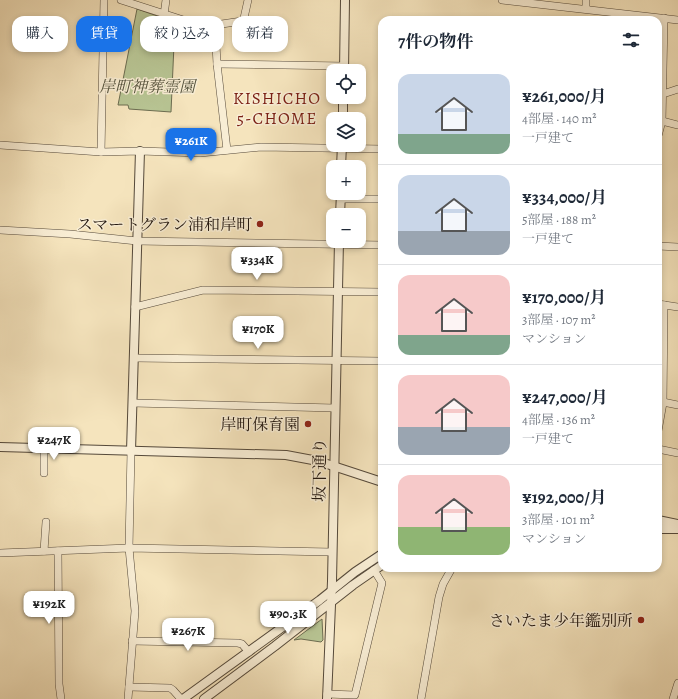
<!DOCTYPE html>
<html lang="ja">
<head>
<meta charset="utf-8">
<style>
	body { margin:0; font-family:Alegreya,"Noto Serif JP",serif; background:#f6f6f7; color:#1f2937; height:100vh; display:flex; flex-direction:column; font-size:15px; white-space:nowrap }
	* { box-sizing:border-box; margin:0 }
	p { font-size:13px; color:#747a83 }
	.icon { flex:none; width:22px; height:22px; fill:none; stroke:currentColor; stroke-width:2; stroke-linecap:round; stroke-linejoin:round }
	.map { position:relative; flex:1; overflow:hidden }
	.side { position:absolute; left:378px; top:16px; width:284px; height:556px; display:flex; flex-direction:column; background:#fff; border-radius:12px; box-shadow:0 2px 6px #0003 }
	.side>* { flex:none }
	.guide { position:absolute; left:12px; top:16px; width:306px; height:36px; display:flex; gap:8px }
	.buttons { position:absolute; left:326px; top:64px; display:grid; gap:8px }
	.buttons a { display:grid; place-items:center; width:40px; height:40px; border-radius:8px; background:#fff; box-shadow:0 2px 6px #0003; font-size:20px }
	.price { position:absolute; translate:-50% -34px; padding:0 9px; border-radius:8px; background:#fff; color:#222; font-size:13px; line-height:26px; filter:drop-shadow(0 1px 2px #0008) }
	.price::after { content:''; position:absolute; left:50%; top:24px; width:12px; height:9px; margin-left:-6px; background:inherit; clip-path:polygon(0 0,100% 0,50% 100%) }
	.price.on { background:#1a73e8; color:#fff }
	ul { padding:0; list-style:none }
	li { display:flex; align-items:center; gap:12px; height:100px; padding:0 20px }
	li+li { border-top:1px solid #e0e1e3 }
	li span { display:grid; place-items:center; flex:none; width:112px; height:80px; border-radius:12px; color:#555 }
	li>.icon { margin-inline-start:auto }
	span .icon { width:48px; height:48px; fill:#fffc; stroke-width:1 }
	li b { font-size:17px }
	h2 { display:flex; justify-content:space-between; align-items:center; height:48px; padding:0 20px; font-size:17px }
	.tag { padding:0 14px; border-radius:12px; background:#fff; box-shadow:0 2px 6px #0003; font-size:14px; line-height:36px }
	.tag.on { background:#1a73e8; color:#fff }
	.map>svg:first-child { display:block }
	.green { fill:#b8c594; stroke:#6c6d51 }
	.lines { fill:none; stroke-linecap:round; stroke-linejoin:round }
	.minor-casing { stroke:#55493a; stroke-width:8 }
	.tertiary-casing { stroke:#55493a; stroke-width:10 }
	.minor { stroke:#f8edd4; stroke-width:7 }
	.tertiary { stroke:#f8edd4; stroke-width:8 }
	.poi-dot { fill:#8f2418; stroke:#f8edd4; stroke-width:1.5 }
	.labels { text-anchor:middle; stroke-width:3; stroke-linejoin:round; paint-order:stroke }
	.park-label { font-size:16px; font-style:italic; fill:#55533d; stroke:#f8edd4 }
	.poi-label { font-size:16px; fill:#20150e; stroke:#f8edd4; text-anchor:end }
	.street-label { font-size:16px; fill:#20150e; stroke:#f8edd4 }
	.neighbourhood-label { font-size:17px; letter-spacing:1px; fill:#7a1f14; stroke:#f8edd4 }
</style>
</head>
<body>
<div class="map">
<svg width="678" height="699" viewBox="0 0 678 699">
	<rect width="100%" height="100%" fill="#f5e4bd"/>
	<filter id="stains"><feTurbulence type="fractalNoise" baseFrequency=".005" numOctaves="4"/><feColorMatrix values="0 0 0 0 .2 0 0 0 0 .09 0 0 0 0 .02 0 0 0 .5 -.17"/></filter>
	<radialGradient id="worn" r=".72"><stop offset=".6" stop-color="#630" stop-opacity="0"/><stop offset="1" stop-color="#630" stop-opacity=".3"/></radialGradient>
	<g class="green">
		<path d="M137 9 175 22 171 112 129 109 128 105H118Z"/>
		<path d="M322 619 323 640 321 642 301 639 294 640Z"/>
	</g>
	<g class="lines">
		<defs>
			<g id="minor">
				<path d="M121 0 202 26 215 25 242 21 244 18 248 0"/>
				<path d="M502 0 678 20"/>
				<path d="M586 9V0"/>
				<path d="M164 15 166 0"/>
				<path d="M215 25 217 64 227 150"/>
				<path d="M217 64 344 66"/>
				<path d="M663 94 678 89"/>
				<path d="M662 121 678 125"/>
				<path d="M658 136 662 121 664 18"/>
				<path d="M0 145 101 152 140 151 200 153 261 147 382 149"/>
				<path d="M101 152 104 0"/>
				<path d="M341 199H382"/>
				<path d="M0 230 70 234 137 241 382 245"/>
				<path d="M658 246 678 247"/>
				<path d="M658 304 678 307"/>
				<path d="M135 307 203 290 382 292"/>
				<path d="M134 358 382 361"/>
				<path d="M658 401 678 405"/>
				<path d="M133 403 335 408"/>
				<path d="M658 431 663 403 664 305"/>
				<path d="M658 449 678 453"/>
				<path d="M44 473V449"/>
				<path d="M44 551 46 522"/>
				<path d="M58 551 59 684 61 699"/>
				<path d="M0 553 129 548 332 552"/>
				<path d="M132 641 238 643 242 644 249 652"/>
				<path d="M129 687 170 688 173 690 181 699"/>
				<path d="M327 694 355 695 382 583 374 570"/>
				<path d="M128 699 135 611 129 548 131 451"/>
				<path d="M421 699 439 597 443 584 452 568"/>
				<path d="M673 699 678 683"/>
			</g>
			<g id="tertiary">
				<path d="M344 71 345 0"/>
				<path d="M343 119V97"/>
				<path d="M341 167 342 145"/>
				<path d="M340 215 341 193"/>
				<path d="M0 447 286 455 318 461 382 482"/>
				<path d="M131 451 140 151"/>
				<path d="M658 520 678 524"/>
				<path d="M658 529H678"/>
				<path d="M183 699 320 600 355 572 382 554"/>
				<path d="M204 699 275 646 353 585 382 565"/>
				<path d="M327 699 332 581 339 241"/>
			</g>
		</defs>
		<use href="#minor" class="minor-casing"/>
		<use href="#tertiary" class="tertiary-casing"/>
		<use href="#minor" class="minor"/>
		<use href="#tertiary" class="tertiary"/>
	</g>
	<g class="poi-dot">
		<circle cx="260" cy="224" r="4"/>
		<circle cx="308" cy="424" r="4"/>
		<circle cx="641" cy="620" r="4"/>
	</g>
	<g class="labels">
		<g class="park-label">
			<text x="147" y="92">岸町神葬霊園</text>
		</g>
		<g class="poi-label">
			<text x="252" y="230">スマートグラン浦和岸町</text>
			<text x="300" y="430">岸町保育園</text>
			<text x="633" y="626">さいたま少年鑑別所</text>
		</g>
		<g class="street-label">
			<text transform="translate(319 470) rotate(-89)" y="6">坂下通り</text>
		</g>
		<g class="neighbourhood-label">
			<text x="277" y="104">KISHICHO<tspan x="277" dy="20">5-CHOME</tspan></text>
		</g>
	</g>
	<rect width="100%" height="100%" filter="url(#stains)"/>
	<rect width="100%" height="100%" fill="url(#worn)"/>
</svg>
<div class="buttons">
<a><svg class="icon" aria-label="locate" viewBox="0 0 24 24"><circle cx="12" cy="12" r="6"/><path d="M12 2v4M12 18v4M2 12h4M18 12h4"/></svg></a>
<a><svg class="icon" aria-label="layers" viewBox="0 0 24 24"><path d="M12 4l9 5-9 5-9-5zM3 14l9 5 9-5"/></svg></a>
<a>+</a>
<a>−</a>
</div>
<b class="price on" style="left:191px;top:162px">¥261K</b>
<b class="price" style="left:257px;top:281px">¥334K</b>
<b class="price" style="left:258px;top:350px">¥170K</b>
<b class="price" style="left:54px;top:461px">¥247K</b>
<b class="price" style="left:49px;top:625px">¥192K</b>
<b class="price" style="left:288px;top:635px">¥90.3K</b>
<b class="price" style="left:188px;top:652px">¥267K</b>
<div class="guide">
<a class="tag">購入</a>
<a class="tag on">賃貸</a>
<a class="tag">絞り込み</a>
<a class="tag">新着</a>
</div>
<section class="side">
<h2>7件の物件<svg class="icon" aria-label="filters" viewBox="0 0 24 24"><path d="M4 7h16M4 17h16"/><circle cx="9" cy="7" r="2"/><circle cx="15" cy="17" r="2"/></svg></h2>
<ul>
<li><span style="background:linear-gradient(#c9d6e8 75%,#7fa58c 0)"><svg class="icon" aria-label="home" viewBox="0 0 24 24"><path d="M3 11l9-7 9 7M6 9v11h12V9"/></svg></span><div><b>¥261,000/月</b><p>4部屋 · 140 m²</p><p>一戸建て</p></div></li>
<li><span style="background:linear-gradient(#c9d6e8 70%,#9aa5b1 0)"><svg class="icon" aria-label="home" viewBox="0 0 24 24"><path d="M3 11l9-7 9 7M6 9v11h12V9"/></svg></span><div><b>¥334,000/月</b><p>5部屋 · 188 m²</p><p>一戸建て</p></div></li>
<li><span style="background:linear-gradient(#f6c9c9 75%,#7fa58c 0)"><svg class="icon" aria-label="home" viewBox="0 0 24 24"><path d="M3 11l9-7 9 7M6 9v11h12V9"/></svg></span><div><b>¥170,000/月</b><p>3部屋 · 107 m²</p><p>マンション</p></div></li>
<li><span style="background:linear-gradient(#f6c9c9 65%,#9aa5b1 0)"><svg class="icon" aria-label="home" viewBox="0 0 24 24"><path d="M3 11l9-7 9 7M6 9v11h12V9"/></svg></span><div><b>¥247,000/月</b><p>4部屋 · 136 m²</p><p>一戸建て</p></div></li>
<li><span style="background:linear-gradient(#f6c9c9 65%,#8fb573 0)"><svg class="icon" aria-label="home" viewBox="0 0 24 24"><path d="M3 11l9-7 9 7M6 9v11h12V9"/></svg></span><div><b>¥192,000/月</b><p>3部屋 · 101 m²</p><p>マンション</p></div></li>
</ul>
</section>
</div>
</body>
</html>
